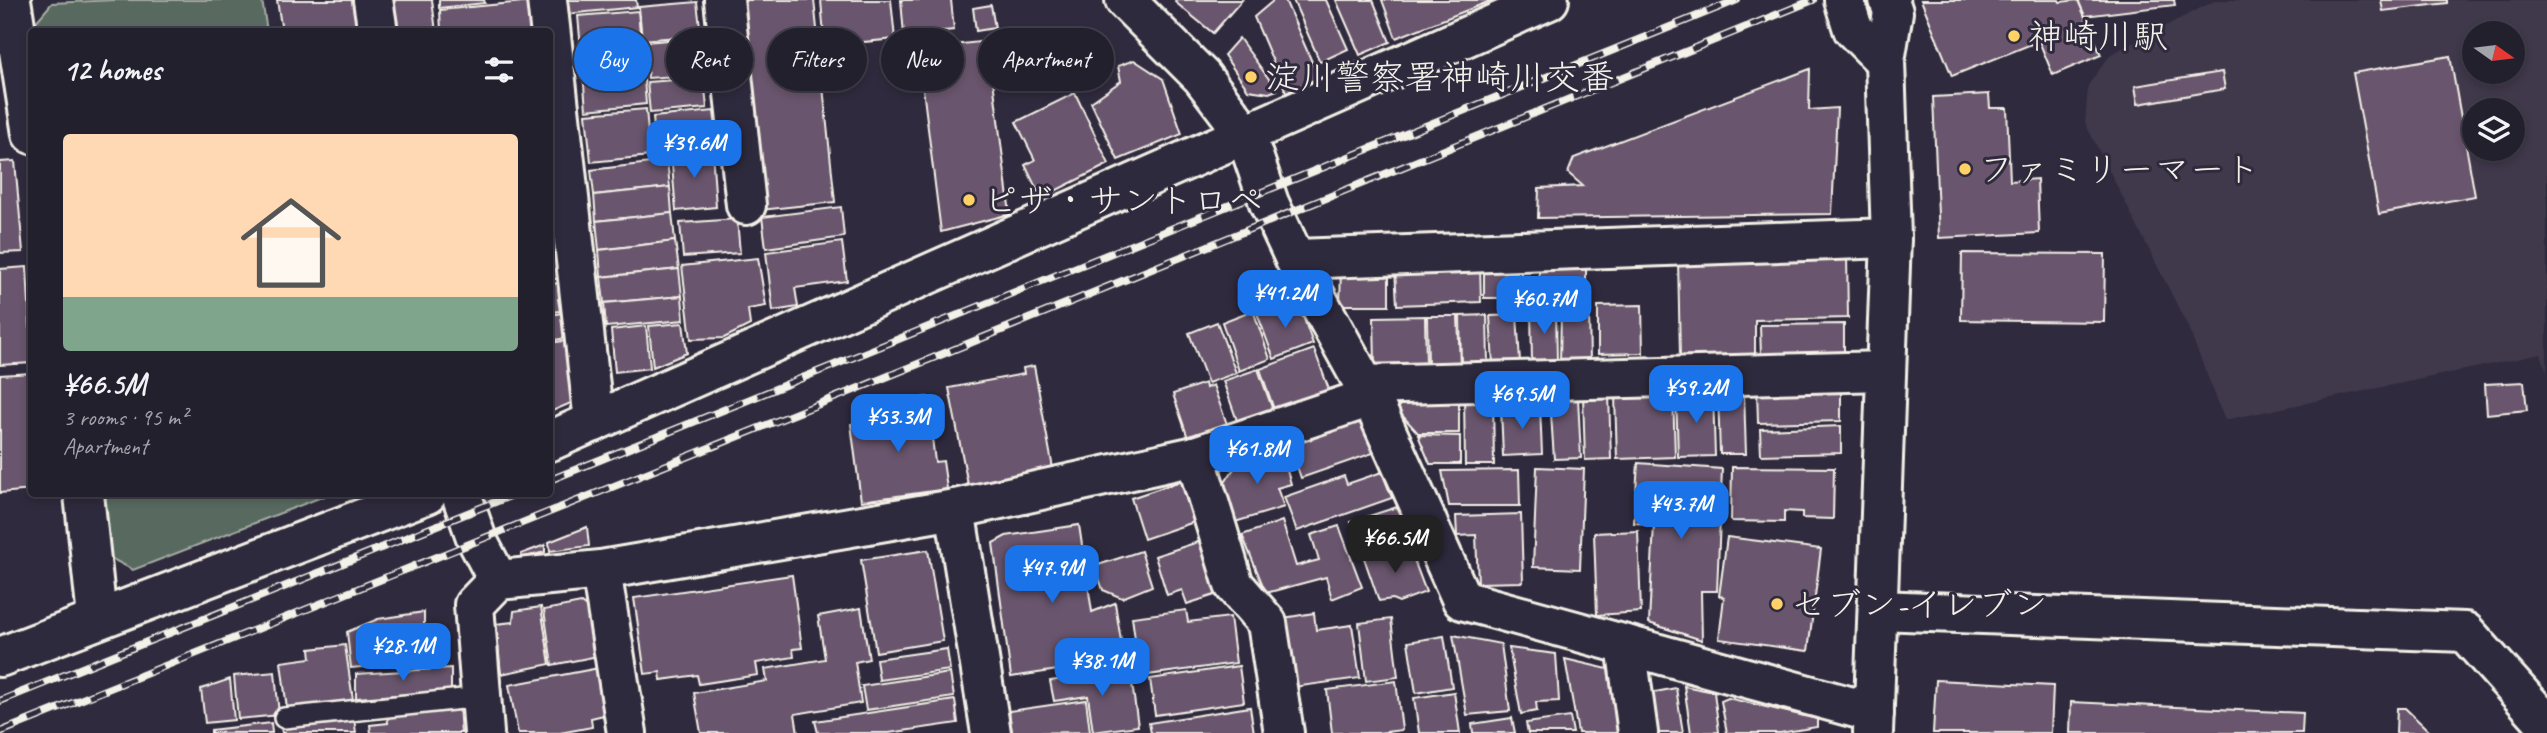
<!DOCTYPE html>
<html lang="en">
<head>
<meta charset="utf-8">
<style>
	body { margin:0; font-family:Caveat,"Klee One",sans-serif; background:#2b2836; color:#f1f3f6; height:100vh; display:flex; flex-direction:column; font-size:26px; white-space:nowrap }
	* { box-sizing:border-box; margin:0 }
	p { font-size:23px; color:#a3a3aa }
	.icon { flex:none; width:38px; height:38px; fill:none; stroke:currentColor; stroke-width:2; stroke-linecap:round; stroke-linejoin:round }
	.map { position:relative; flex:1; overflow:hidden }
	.side { position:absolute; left:28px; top:28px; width:525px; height:469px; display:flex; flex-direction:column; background:#23202e; border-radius:7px; box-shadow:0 4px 10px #0003,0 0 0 2px #403e4a }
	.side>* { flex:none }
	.top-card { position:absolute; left:574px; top:28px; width:665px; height:63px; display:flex; gap:14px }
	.needle { width:46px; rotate:104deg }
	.controls { position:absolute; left:2462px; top:21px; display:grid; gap:14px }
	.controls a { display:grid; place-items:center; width:63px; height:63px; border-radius:50%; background:#23202e; box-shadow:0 4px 10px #0003,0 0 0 2px #403e4a; font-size:35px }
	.price { position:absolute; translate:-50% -60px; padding:0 16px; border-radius:14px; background:#1a73e8; color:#fff; font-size:23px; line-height:46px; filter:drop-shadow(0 2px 4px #0008) }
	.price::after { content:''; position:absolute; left:50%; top:42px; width:21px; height:16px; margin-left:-10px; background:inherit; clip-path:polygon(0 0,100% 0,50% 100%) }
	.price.selected { background:#222; color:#fff }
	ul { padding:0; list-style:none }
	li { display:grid; align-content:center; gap:14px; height:371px; padding:0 35px }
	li+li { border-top:2px solid #403e4a }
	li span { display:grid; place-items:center; height:217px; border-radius:7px; color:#555 }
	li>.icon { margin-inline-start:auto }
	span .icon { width:126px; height:126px; fill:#fffc; stroke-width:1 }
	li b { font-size:30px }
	h2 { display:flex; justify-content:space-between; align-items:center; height:84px; padding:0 35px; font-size:30px }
	.pill { padding:0 24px; border-radius:32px; background:#23202e; box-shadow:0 4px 10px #0003,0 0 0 2px #403e4a; font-size:24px; line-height:63px }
	.pill.selected { background:#1a73e8; color:#fff }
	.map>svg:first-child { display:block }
	.built { fill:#40374b; fill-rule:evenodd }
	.green { fill:#596a61; stroke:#a6aea4; stroke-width:2 }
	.building { fill:#69556d; stroke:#f4f1e8; stroke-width:2 }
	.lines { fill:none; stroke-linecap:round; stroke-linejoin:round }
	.lane-casing { stroke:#f4f1e8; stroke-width:24 }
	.street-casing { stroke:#f4f1e8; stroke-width:44 }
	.secondary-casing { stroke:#f4f1e8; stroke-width:44 }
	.lane { stroke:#2f2a3d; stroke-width:19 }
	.street { stroke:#2f2a3d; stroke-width:38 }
	.secondary { stroke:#2f2a3d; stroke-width:38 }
	.rail-casing { stroke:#f4f1e8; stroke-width:8 }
	.rail { stroke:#2f2a3d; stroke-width:5; stroke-dasharray:16; stroke-linecap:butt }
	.poi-dot { fill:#ffd166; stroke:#2f2a3d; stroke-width:2.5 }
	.labels { text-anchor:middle; stroke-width:6; stroke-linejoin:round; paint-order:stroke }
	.poi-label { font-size:35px; fill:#f4f1e8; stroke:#2f2a3d; text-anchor:start }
</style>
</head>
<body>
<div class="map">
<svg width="2547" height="733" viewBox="0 0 2547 733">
	<rect width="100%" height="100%" fill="#2f2a3d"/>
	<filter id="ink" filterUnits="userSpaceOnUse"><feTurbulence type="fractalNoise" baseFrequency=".0143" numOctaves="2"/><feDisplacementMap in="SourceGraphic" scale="14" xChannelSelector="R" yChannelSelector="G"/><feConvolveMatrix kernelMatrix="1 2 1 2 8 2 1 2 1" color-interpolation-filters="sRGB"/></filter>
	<g filter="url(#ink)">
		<path class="built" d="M2216 0H2547V372L2541 354 2225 420 2187 325 2085 123 2088 85 2111 54ZM2474 33H2513V72H2474ZM2474 110H2513V149H2474Z"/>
		<g class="green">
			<path d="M114 0H262L267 31 29 30 52 3Z"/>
			<path d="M93 494H327V495L133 570 101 553Z"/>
		</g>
		<g class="building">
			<path d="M277 0H360L364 24 319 32H282Z"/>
			<path d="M390 0H432L436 32H394Z"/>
			<path d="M439 0H484L485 3 439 8Z"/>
			<path d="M566 0H636L637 7 567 14Z"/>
			<path d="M740 0H814L835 202 761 210Z"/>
			<path d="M821 0H891L895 39 843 44V48L825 49Z"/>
			<path d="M901 0H951L954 30 904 35Z"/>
			<path d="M1176 0H1242L1213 33 1175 2Z"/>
			<path d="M1274 0H1285L1319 78 1286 92 1254 17Z"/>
			<path d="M1293 0H1326L1348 49 1320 62Z"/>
			<path d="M1336 0H1373L1390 42 1360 55Z"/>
			<path d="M1382 0H1493L1396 38Z"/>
			<path d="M1921 0H2059L2060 2 2078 0 2101 55 2053 75 2039 41 1952 76Z"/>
			<path d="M2078 0H2174L2175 5 2085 16Z"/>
			<path d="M2381 0H2447V3L2383 11Z"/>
			<path d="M533 1 538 32H441L440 10Z"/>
			<path d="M697 2 701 35 642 40 639 7Z"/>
			<path d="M991 5 995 28 976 31 973 8Z"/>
			<path d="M638 11 642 55 582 60 578 16Z"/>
			<path d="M702 37 704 74 648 78 645 42Z"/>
			<path d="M1239 38 1277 90 1269 93 1248 90 1224 55Z"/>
			<path d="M988 41 1010 214 941 232 918 49Z"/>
			<path d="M642 55 646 104 586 110 582 60Z"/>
			<path d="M2450 56 2475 196 2379 214 2353 73Z"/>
			<path d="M1134 60 1163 79 1182 134 1118 160 1091 102 1121 81 1118 66Z"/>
			<path d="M1810 69 1809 110 1837 108 1832 214 1538 218 1539 188 1583 186 1568 173 1574 158Z"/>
			<path d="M2222 72 2225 89 2138 104 2135 86Z"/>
			<path d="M704 78 707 108 650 113 647 82Z"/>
			<path d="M1075 93 1109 164 1041 198 1025 165 1035 160 1016 122Z"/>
			<path d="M1989 94 1990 108H2007L2010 181 2037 179 2039 233 1939 238 1933 97Z"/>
			<path d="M646 109 650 156 591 162 586 114Z"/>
			<path d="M714 111 718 146 656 152 653 117Z"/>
			<path d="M712 150 716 207 676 211 671 154Z"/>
			<path d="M15 161 23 252 0 253V162Z"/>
			<path d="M667 161 670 187 594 195 591 170Z"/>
			<path d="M670 187 672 213 596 221 594 195Z"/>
			<path d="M550 192 557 247 550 248Z"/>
			<path d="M841 207 844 237 766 248 762 217Z"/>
			<path d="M672 213 675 241 599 250 596 221Z"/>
			<path d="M737 219 740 253 683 257 680 223Z"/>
			<path d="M675 241 679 269 601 277 599 250Z"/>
			<path d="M842 242 847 281 795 288 798 307 773 311 766 252Z"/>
			<path d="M556 251 560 278 550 280V252Z"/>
			<path d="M1962 253 2105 254 2104 322 1961 320Z"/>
			<path d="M1847 255 1848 318 1755 320V355L1680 356 1678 259Z"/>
			<path d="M758 258 766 306 748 309 750 325 724 338 691 339 682 266Z"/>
			<rect x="1539" y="261" width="47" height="35"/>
			<path d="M1480 265 1481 302 1397 305 1395 269Z"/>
			<rect x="1484" y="265" width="37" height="33"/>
			<path d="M27 267 32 363 0 365V269Z"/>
			<path d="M1341 267 1389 268V305H1340Z"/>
			<path d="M679 269 682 296 604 303 601 277Z"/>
			<path d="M561 283 563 298 558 299 560 311 550 312V284Z"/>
			<path d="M682 296 684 320 606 327 604 303Z"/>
			<path d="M1285 303 1289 312 1300 308 1313 344 1274 359 1257 313Z"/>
			<path d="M1642 305 1643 353 1598 354V306Z"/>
			<path d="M1556 309 1557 361 1532 362 1531 311Z"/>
			<path d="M1253 310 1270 359 1239 371 1222 322Z"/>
			<path d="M1589 310 1590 362H1560L1561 311Z"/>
			<path d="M562 313 566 338 550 341V315Z"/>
			<path d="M1487 315 1488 364 1461 365 1460 316Z"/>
			<path d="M1517 315 1520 362 1493 364 1490 316Z"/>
			<path d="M1425 316 1426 365 1375 366 1374 317Z"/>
			<path d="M1427 316H1458L1460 366 1428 367Z"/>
			<path d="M1217 322 1236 373 1208 383 1189 333Z"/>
			<path d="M683 323 687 353 653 367 649 326Z"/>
			<path d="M1844 324V356L1761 357 1760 325Z"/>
			<path d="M646 326 650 368 615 372 611 330Z"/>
			<path d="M569 340 578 400 550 412V343Z"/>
			<path d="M1314 349 1331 395 1276 415 1260 369Z"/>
			<path d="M1034 366 1054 474 969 490 949 388 1024 374 1023 368Z"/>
			<path d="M1258 369 1275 416 1240 429 1223 381Z"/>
			<path d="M32 373V490L0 493V375Z"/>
			<path d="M2524 382 2527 410 2487 414 2485 384Z"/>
			<path d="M1205 383 1206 388 1213 385 1228 427 1189 441 1173 394Z"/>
			<path d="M1841 387V421L1758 423 1757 388Z"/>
			<path d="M1493 393 1494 465H1465L1464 394Z"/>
			<path d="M1713 393 1715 456 1678 457 1676 394Z"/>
			<path d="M1718 393H1744L1746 454H1720Z"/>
			<path d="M1609 394 1611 459 1585 460 1583 395Z"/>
			<path d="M1673 394 1675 457 1617 459 1615 396Z"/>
			<path d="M1399 395 1459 396V433H1418L1399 412Z"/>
			<path d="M927 397 935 462 943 461 947 489 861 501 851 424 899 418 897 401Z"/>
			<path d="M1578 398 1581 458 1554 459 1550 399Z"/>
			<path d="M1540 406 1542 454 1503 456 1501 408Z"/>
			<path d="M1365 419 1376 452 1301 478 1290 446Z"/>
			<path d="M1841 426V453L1761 455 1760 429Z"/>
			<path d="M1418 435 1460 436V464H1430Z"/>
			<path d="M1281 450 1291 484 1277 488 1284 507 1235 522 1224 484 1237 464Z"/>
			<path d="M1638 463 1722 469 1717 591H1701L1702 640 1649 623 1654 524 1634 523Z"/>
			<path d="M1537 467 1584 469 1580 569 1533 567Z"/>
			<path d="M1732 467 1834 468 1833 519 1802 518V512L1784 511V522L1731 521Z"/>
			<path d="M1519 470 1520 506H1449L1442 471Z"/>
			<path d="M1382 472 1392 498 1297 531 1284 497 1344 476 1347 484Z"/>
			<path d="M1181 481 1194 522 1144 539 1131 498Z"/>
			<path d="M1400 506 1408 534 1361 550 1351 522Z"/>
			<path d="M1521 514 1523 582 1478 583 1476 535 1457 536 1456 516Z"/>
			<path d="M1282 521 1296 566 1319 560 1311 535 1339 526 1362 587 1332 599 1326 577 1266 593 1242 535Z"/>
			<path d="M1079 525 1092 612 1115 603 1124 660 1011 677 993 543 1006 536Z"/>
			<path d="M587 527 589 546 550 551 549 542Z"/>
			<path d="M1638 531 1641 612 1597 615 1594 533Z"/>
			<path d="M1727 537 1821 549 1808 651 1719 639 1724 597 1719 596Z"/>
			<path d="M1204 540 1221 593 1187 604 1182 590 1167 595 1155 556Z"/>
			<path d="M1408 544 1426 592 1399 602 1392 599 1379 601 1364 558Z"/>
			<path d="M545 545V552L521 558V554Z"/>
			<path d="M928 550 943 641 876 652 861 560Z"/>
			<path d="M1141 551 1152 586 1122 598 1103 590 1095 566Z"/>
			<path d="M792 575 802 648 793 649 794 657 756 663 758 675 699 684 697 675 661 680 660 672 645 674 634 598Z"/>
			<path d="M581 603 590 610 598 656 552 665 544 610Z"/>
			<path d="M541 607 550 664 501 674 496 624 513 622 514 611Z"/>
			<path d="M861 608 869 659 855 662 861 703 795 714 798 733H701L694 693 767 681 765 669 825 659 818 616Z"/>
			<path d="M1186 610 1188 622 1230 617 1236 663 1140 676 1132 617Z"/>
			<path d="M424 612V626L432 627 435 660 351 668 347 632 378 619Z"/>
			<path d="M1314 613 1316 630 1352 625 1360 678 1294 687 1283 618Z"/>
			<path d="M1391 619 1398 677 1366 681 1359 623Z"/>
			<path d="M1453 635 1501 644 1510 711 1467 715Z"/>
			<path d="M1444 636 1452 687 1416 693 1408 642Z"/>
			<path d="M345 645 353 700 287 709 281 662 311 658 310 649Z"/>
			<path d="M1509 648 1556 654 1559 701 1536 702 1537 711 1521 714Z"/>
			<path d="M947 649 950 670 879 680 876 659Z"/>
			<path d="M1565 659 1608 669 1619 733H1578Z"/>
			<path d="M1239 666 1244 702 1155 715 1150 679Z"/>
			<path d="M451 668V691L356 698V674Z"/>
			<path d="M599 668 608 714 591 718 592 727 560 733H518L509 685Z"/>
			<path d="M1130 669 1138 726 1093 732 1088 696 1054 701 1050 681Z"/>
			<path d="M275 672 279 715 238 719 234 676Z"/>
			<path d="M950 673 954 697 866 710 862 686Z"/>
			<path d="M230 679 234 720 205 723 201 689Z"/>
			<path d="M1936 680 2053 686 2051 733H1933Z"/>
			<path d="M1396 681 1402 730 1378 733H1332L1327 690Z"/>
			<path d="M1684 686 1714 692 1719 732 1691 733Z"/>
			<path d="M1676 688 1683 733H1657L1650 693Z"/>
			<path d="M1454 692 1460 733H1419L1414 698Z"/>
			<path d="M1728 698 1817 719V727L1780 733H1727L1721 701Z"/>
			<path d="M955 700 958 723 889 733H818L815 721Z"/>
			<path d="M1086 700 1090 732 1012 733 1009 711Z"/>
			<path d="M2071 702 2303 713 2302 733H2070Z"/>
			<path d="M459 705 461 733H371L370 725 388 723 387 711Z"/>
			<path d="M1250 707 1254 733H1151L1149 723Z"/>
			<path d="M2397 708H2405L2431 733H2396Z"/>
			<path d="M1570 717 1573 733H1528L1526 723Z"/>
			<path d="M354 718 356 733H282L281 727Z"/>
			<path d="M1512 718 1515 733H1473L1472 724Z"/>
			<path d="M271 723 272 733H211V730Z"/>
		</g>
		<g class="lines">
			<defs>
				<path id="lane" d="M284 718 481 697"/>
				<g id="street">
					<path d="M11 0 32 134"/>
					<path d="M373 0 378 32"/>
					<path d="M547 0 594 422"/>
					<path d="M724 0 746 205"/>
					<path d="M1125 0 1202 77 1246 135 1269 203 1295 259 1371 397 1462 600 1874 713"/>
					<path d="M1844 0 1853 29 1885 61"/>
					<path d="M1885 61 1893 12 1889 0"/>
					<path d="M1295 259 1891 238"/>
					<path d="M1364 385 1886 371"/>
					<path d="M550 441 1549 0"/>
					<path d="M1195 456 1234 585 1267 623 1284 733"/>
					<path d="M84 494 97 618"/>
					<path d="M461 494 477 540 498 580"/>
					<path d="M955 509 991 733"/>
					<path d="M601 570 627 733"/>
					<path d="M1878 610 2465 632 2547 724"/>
					<path d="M1626 645 1638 733"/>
					<path d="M0 657 427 494"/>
					<path d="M484 733 474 605 498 580 601 570 955 509 1195 456 1371 397"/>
				</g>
				<path id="secondary" d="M1873 733 1891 238 1885 61"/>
			</defs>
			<use href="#lane" class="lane-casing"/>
			<use href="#street" class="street-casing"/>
			<use href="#secondary" class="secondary-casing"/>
			<use href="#lane" class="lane"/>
			<use href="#street" class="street"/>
			<use href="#secondary" class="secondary"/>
			<defs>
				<g id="rail">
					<path d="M550 480 1737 0"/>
					<path d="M0 701 515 494"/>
					<path d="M0 732 864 386 1813 0"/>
				</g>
			</defs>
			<use href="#rail" class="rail-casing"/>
			<use href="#rail" class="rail"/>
		</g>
	</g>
	<g class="poi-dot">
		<circle cx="2014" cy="36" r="7"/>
		<circle cx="1251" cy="77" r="7"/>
		<circle cx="1965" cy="169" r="7"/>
		<circle cx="969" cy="200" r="7"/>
		<circle cx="1777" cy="604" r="7"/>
	</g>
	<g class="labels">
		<g class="poi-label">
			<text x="2028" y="48">神崎川駅</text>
			<text x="1265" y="89">淀川警察署神崎川交番</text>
			<text x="1979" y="181">ファミリーマート</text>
			<text x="983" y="212">ピザ・サントロペ</text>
			<text x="1791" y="616">セブン-イレブン</text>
		</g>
	</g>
</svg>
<div class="controls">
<a><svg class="needle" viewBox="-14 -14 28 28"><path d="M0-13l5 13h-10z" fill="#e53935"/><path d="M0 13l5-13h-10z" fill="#a3a3aa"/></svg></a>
<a><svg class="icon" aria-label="layers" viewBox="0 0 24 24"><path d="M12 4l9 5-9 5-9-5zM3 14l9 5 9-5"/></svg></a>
</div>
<b class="price" style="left:694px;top:180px">¥39.6M</b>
<b class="price" style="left:1285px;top:330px">¥41.2M</b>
<b class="price" style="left:1544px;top:336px">¥60.7M</b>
<b class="price" style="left:1696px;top:425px">¥59.2M</b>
<b class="price" style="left:1522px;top:431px">¥69.5M</b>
<b class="price" style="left:898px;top:454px">¥53.3M</b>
<b class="price" style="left:1257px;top:486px">¥61.8M</b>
<b class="price" style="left:1681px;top:541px">¥43.7M</b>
<b class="price selected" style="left:1395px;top:575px">¥66.5M</b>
<b class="price" style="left:1052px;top:605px">¥47.9M</b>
<b class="price" style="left:403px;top:683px">¥28.1M</b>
<b class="price" style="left:1102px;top:698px">¥38.1M</b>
<div class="top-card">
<a class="pill selected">Buy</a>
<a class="pill">Rent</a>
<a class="pill">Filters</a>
<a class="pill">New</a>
<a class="pill">Apartment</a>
</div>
<section class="side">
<h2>12 homes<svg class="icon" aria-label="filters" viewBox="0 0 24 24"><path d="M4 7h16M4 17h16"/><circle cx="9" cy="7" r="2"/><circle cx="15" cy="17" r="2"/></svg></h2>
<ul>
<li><span style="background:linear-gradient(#ffd9b3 75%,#7fa58c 0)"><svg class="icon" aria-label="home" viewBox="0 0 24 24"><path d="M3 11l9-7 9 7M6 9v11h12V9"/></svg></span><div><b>¥66.5M</b><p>3 rooms · 95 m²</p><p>Apartment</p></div></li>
</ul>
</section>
</div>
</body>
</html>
